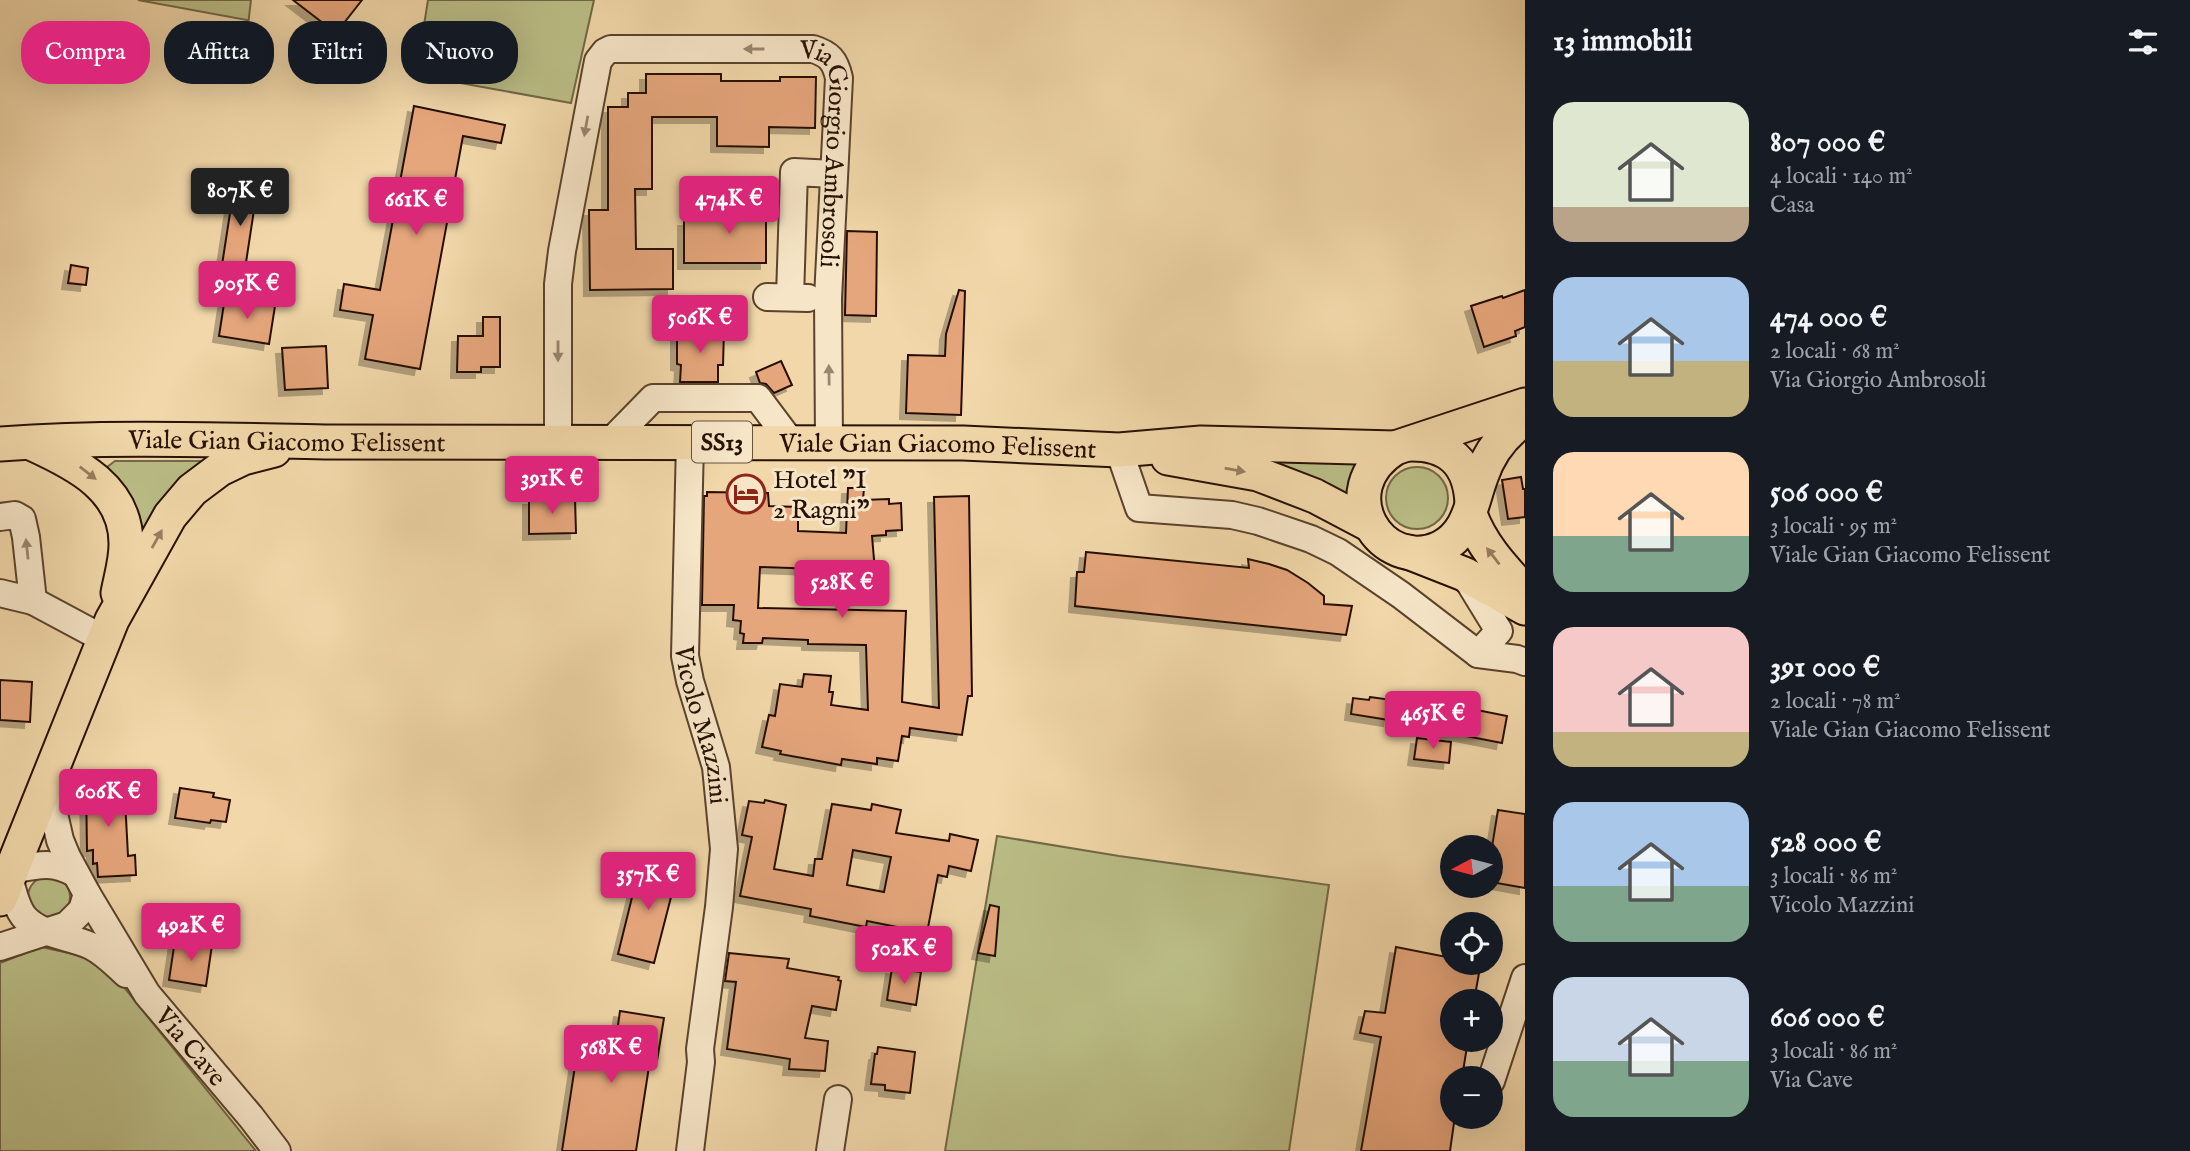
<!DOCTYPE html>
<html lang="it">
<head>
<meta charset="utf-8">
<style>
	body { margin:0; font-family:"IM FELL English",serif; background:#20242c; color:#f1f3f6; height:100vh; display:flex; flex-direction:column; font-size:26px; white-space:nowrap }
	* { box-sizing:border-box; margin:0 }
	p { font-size:23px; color:#9ea1a6 }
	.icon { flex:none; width:38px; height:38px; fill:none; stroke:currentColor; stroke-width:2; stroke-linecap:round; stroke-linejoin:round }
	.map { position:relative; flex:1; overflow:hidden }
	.drawer { display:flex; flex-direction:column; background:#171b24; width:665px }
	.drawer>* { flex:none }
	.banner { position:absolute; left:21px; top:21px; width:665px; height:63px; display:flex; gap:14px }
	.needle { width:46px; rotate:263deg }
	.buttons { position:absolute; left:1440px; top:835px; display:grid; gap:14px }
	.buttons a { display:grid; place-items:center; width:63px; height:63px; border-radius:50%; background:#171b24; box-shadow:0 7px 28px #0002; font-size:35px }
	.price { position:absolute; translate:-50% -60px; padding:0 16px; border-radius:7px; background:#db2777; color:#fff; font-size:23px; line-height:46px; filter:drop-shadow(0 2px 4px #0008) }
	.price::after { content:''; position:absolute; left:50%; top:42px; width:21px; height:16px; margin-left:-10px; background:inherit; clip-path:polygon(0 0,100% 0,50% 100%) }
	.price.on { background:#222; color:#fff }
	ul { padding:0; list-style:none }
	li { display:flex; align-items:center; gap:21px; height:175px; padding:0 28px }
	li span { display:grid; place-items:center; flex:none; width:196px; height:140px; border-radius:21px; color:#555 }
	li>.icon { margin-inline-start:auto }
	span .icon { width:84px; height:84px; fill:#fffc; stroke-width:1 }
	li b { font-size:30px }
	h2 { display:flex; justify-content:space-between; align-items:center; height:84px; padding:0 28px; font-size:30px }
	.chip { padding:0 24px; border-radius:28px; background:#171b24; box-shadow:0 7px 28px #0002; font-size:24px; line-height:63px }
	.chip.on { background:#db2777; color:#fff }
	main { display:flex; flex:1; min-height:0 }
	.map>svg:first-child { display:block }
	.green { fill:#bbbe87; stroke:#726846; stroke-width:2 }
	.building { fill:#e6a67b; stroke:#281104; stroke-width:2; fill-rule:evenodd; filter:url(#shadow) }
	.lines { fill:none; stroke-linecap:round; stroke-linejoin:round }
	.minor-casing { stroke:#5a422d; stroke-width:30 }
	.major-casing { stroke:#281104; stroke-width:37 }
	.minor { stroke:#f6e5c7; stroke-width:26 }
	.major { stroke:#f1d7a9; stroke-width:33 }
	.oneway { fill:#99866f }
	.oneway2 { fill:#977e5f }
	.labels { text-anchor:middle; stroke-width:6; stroke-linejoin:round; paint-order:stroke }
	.shield { fill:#f6e5c7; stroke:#66513e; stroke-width:2 }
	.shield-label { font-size:24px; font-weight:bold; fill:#281104 }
	.street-label { font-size:26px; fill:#281104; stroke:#f6e5c7 }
	.poi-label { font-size:26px; fill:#281104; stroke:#f6e5c7; text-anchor:start }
</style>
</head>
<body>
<main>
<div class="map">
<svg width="1525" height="1151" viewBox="0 0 1525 1151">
	<defs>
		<filter id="shadow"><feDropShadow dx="-6" dy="6" stdDeviation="0" flood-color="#0004"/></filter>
	</defs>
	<rect width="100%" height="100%" fill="#f1d7a9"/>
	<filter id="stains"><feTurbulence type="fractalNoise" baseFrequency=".00286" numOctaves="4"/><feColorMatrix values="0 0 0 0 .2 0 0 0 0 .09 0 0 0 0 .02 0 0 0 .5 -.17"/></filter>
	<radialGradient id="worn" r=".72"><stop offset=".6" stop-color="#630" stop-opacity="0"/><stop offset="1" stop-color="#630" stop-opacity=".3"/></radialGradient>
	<g class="green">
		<path d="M138 0H251L247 34V20Z"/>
		<path d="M428 0H594L571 103 416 75Z"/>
		<path d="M1256 458 1357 461 1349 479 1347 497Z"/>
		<path d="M115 461H202L205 462 144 538 106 472 107 467Z"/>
		<circle cx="1417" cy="498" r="31"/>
		<path d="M997 836 1119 856 1329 885 1289 1151H945Z"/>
		<circle cx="49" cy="897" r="21"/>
		<path d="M41 947 102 960 256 1151H0V963Z"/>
	</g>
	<g class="building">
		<path d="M293 0H362L336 33Z"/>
		<path d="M646 74H721V81H780V77H816L815 128 769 127V147L717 146V117H652V189H635L636 249H673V289L590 290 589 210H608V107H628V93H646Z"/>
		<path d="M414 106 505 125 501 143 463 136 420 369 365 359 373 315 340 310 344 284 380 290Z"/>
		<path d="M234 187 257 190 245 269 222 265Z"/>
		<path d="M731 200H766V263H684V220H731Z"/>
		<path d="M847 231 877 232 876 316 845 315Z"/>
		<path d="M71 265 88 268 86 285 68 283Z"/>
		<path d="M959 290 965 291 961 415 906 413 908 355 945 356 946 334Z"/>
		<path d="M1525 290V327L1515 331 1516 336 1484 347 1471 306 1502 296 1503 298Z"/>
		<path d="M225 297 275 306 269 344 219 336Z"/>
		<path d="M483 317H500V367H481V372H457L458 336H483Z"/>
		<path d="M677 329 724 330 723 365H718V382H680L681 365 677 364Z"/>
		<path d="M326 346 328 388 285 390 282 348Z"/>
		<path d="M781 361 792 385 774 393 766 384 760 383 756 372Z"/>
		<path d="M1521 477 1523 489H1525V517L1508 519 1502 480Z"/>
		<path d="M848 488H864L863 500 889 499V504L901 503 902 530 886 531V535L872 536 875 571 760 567 758 608 906 611 902 702 939 708 934 497 969 496 972 696H968L962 735 910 728 909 737 902 736 898 761 877 758V764L842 759 841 765 780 754 781 751 762 747 769 715 775 716 780 684 802 687 804 674 831 676 829 692H833L831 705 868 710 866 645 808 644V640L763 638 762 643H743L744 634 740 633 741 621 733 620 734 605H702L704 496H707V492L768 493 769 506 798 507V531L846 533Z"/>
		<path d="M575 498 576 533 529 534V499Z"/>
		<path d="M1086 552 1249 568 1248 559 1269 564 1287 570 1308 583 1324 596V604L1352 606 1346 635 1075 606 1077 572H1084Z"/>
		<path d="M0 680 32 682 30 722 0 720Z"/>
		<path d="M1370 697 1392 700 1389 720 1351 714 1353 698 1369 700Z"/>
		<path d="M1452 705 1507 716 1502 743 1440 731 1444 708 1451 709Z"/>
		<path d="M1417 738 1451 742 1449 763 1414 759Z"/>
		<path d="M124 780 128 856 135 855 136 875 98 877 97 863 93 864V850L87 851 86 782Z"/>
		<path d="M180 788 214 793 213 797 230 800 226 822 211 820 210 823 175 818Z"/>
		<path d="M765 800 786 805 774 869 813 876 815 859H822L832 804 871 810 872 804 901 810 896 833 949 841 950 834 978 840 971 871 949 866 947 877 938 875 927 933 867 921 866 927 810 916 811 909 740 896 752 837 742 835 749 801 764 803ZM853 850 891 857 884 892 847 885Z"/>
		<path d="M1498 810 1525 814V888L1491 882V853Z"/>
		<path d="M641 861 678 870 654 963 618 954Z"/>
		<path d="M990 905 999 907 995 956 978 953Z"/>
		<path d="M175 940 212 945 206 986 169 980Z"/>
		<path d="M1396 947 1452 958V962H1481L1474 1001H1452V1040H1468L1462 1078H1452V1116H1455L1450 1151H1361L1381 1037 1360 1033 1365 1011 1385 1013Z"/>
		<path d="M729 953 789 959 787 968 839 977 838 980 841 981 836 1010 812 1006 805 1038 828 1041 825 1071 789 1069 790 1059 727 1049 736 982 725 981Z"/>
		<path d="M892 968 921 972 916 1005 887 1000Z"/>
		<path d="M620 1011 664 1018 657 1061 650 1060 636 1151H562L581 1027 617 1032Z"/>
		<path d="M878 1047 915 1052 910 1093 885 1090V1085L871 1084 875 1054H877Z"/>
	</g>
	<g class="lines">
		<defs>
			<g id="minor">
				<path d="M767 297 808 298"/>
				<path d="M790 297 794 172 834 174"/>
				<path id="s1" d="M558 442V284L562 251 598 61 605 52 611 49H813C829 54 835 60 839 78L828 298 829 443"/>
				<path d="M610 442 653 398H758L791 442"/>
				<path id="s2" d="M690 442 685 656 690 681 716 767 724 849 719 907 700 1049 701 1062 690 1151"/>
				<path d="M1119 450 1139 508 1232 515 1258 521 1311 539 1338 552 1401 595 1478 654 1499 631 1464 574"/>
				<path d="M0 517 15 515 22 519 26 537 33 601"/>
				<path d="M0 593 33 601 104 639"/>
				<path d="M1478 654 1517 659 1525 662"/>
				<path id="s3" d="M47 783 60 840 67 857 87 894 147 994 251 1117 277 1151"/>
				<path d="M12 870C37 865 53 860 76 874"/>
				<path d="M9 877C13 891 16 908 25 918 42 936 70 936 91 946 105 953 115 964 126 974"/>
				<path d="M0 947 67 925 82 910 87 894"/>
				<path d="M1491 1081 1525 978"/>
				<path d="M830 1151 838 1099"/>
			</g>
			<g id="major">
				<path d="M1525 405 1395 448C1328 490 1381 575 1440 548 1469 534 1471 504 1481 477 1489 453 1504 433 1525 419"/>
				<path id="s4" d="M0 444C108 436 217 440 325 442L963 443 1119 450 1201 443 1395 448"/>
				<path d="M33 444C77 464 127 489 126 545 126 561 121 577 118 593"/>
				<path d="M1409 444C1449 443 1470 463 1472 503"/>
				<path d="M1168 458 1258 474 1315 496 1370 525"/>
				<path d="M1470 514C1481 545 1503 568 1525 592"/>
				<path d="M1408 552 1464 574 1525 608"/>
				<path d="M0 899 112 620 170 516 192 490 220 469 243 458 274 450"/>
			</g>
		</defs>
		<use href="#minor" class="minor-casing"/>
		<use href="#major" class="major-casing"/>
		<use href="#minor" class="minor"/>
		<use href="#major" class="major"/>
	</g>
	<defs><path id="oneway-solid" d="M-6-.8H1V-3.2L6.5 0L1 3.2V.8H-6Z" transform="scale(1.75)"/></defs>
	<g class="oneway">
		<use href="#oneway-solid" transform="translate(754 49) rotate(180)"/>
		<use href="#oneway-solid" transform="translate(586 126) rotate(100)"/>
		<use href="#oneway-solid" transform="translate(558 351) rotate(90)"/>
		<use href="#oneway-solid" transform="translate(829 375) rotate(-91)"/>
		<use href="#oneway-solid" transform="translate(27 549) rotate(-96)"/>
	</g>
	<g class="oneway2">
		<use href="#oneway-solid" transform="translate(1235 470) rotate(10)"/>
		<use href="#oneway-solid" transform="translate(88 473) rotate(38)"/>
		<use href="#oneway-solid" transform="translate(157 539) rotate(-61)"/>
		<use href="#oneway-solid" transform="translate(1493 556) rotate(-128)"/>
	</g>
	<defs>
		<symbol id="hotel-ring" viewBox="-11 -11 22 22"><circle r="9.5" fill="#f6e5c7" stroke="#8f2418" stroke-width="1.5"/><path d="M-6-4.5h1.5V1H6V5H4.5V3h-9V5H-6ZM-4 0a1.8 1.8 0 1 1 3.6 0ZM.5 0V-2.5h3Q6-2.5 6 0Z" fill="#8f2418"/></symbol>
	</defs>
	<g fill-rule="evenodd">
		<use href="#hotel-ring" x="724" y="472" width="44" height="44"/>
	</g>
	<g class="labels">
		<rect class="shield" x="692" y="421.5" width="60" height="41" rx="5"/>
		<g class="shield-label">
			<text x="722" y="450">SS13</text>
		</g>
		<g class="street-label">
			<text dy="9" stroke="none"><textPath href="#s1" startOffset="714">Via Giorgio Ambrosoli</textPath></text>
			<text dy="9" stroke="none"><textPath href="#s4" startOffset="287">Viale Gian Giacomo Felissent</textPath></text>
			<text dy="9" stroke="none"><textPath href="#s4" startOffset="938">Viale Gian Giacomo Felissent</textPath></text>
			<text dy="9" stroke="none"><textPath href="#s2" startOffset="285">Vicolo Mazzini</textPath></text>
			<text dy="9" stroke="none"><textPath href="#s3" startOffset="304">Via Cave</textPath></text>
		</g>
		<g class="poi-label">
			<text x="773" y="488">Hotel "I<tspan x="773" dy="30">2 Ragni"</tspan></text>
		</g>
	</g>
	<rect width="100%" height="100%" filter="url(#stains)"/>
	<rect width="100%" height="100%" fill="url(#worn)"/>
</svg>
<div class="buttons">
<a><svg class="needle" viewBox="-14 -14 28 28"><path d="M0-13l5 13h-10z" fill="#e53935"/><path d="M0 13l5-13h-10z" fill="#9ea1a6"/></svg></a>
<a><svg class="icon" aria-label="locate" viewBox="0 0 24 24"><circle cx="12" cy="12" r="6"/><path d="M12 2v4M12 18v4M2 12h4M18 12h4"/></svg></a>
<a>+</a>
<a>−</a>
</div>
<b class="price on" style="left:240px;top:228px">807K €</b>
<b class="price" style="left:729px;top:236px">474K €</b>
<b class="price" style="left:416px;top:237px">661K €</b>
<b class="price" style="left:247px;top:321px">905K €</b>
<b class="price" style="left:700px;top:355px">506K €</b>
<b class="price" style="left:552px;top:516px">391K €</b>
<b class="price" style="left:842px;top:620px">528K €</b>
<b class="price" style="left:1433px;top:751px">465K €</b>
<b class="price" style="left:108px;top:829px">606K €</b>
<b class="price" style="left:648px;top:912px">357K €</b>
<b class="price" style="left:191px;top:963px">492K €</b>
<b class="price" style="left:904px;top:986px">502K €</b>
<b class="price" style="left:611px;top:1085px">568K €</b>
<div class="banner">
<a class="chip on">Compra</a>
<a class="chip">Affitta</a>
<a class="chip">Filtri</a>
<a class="chip">Nuovo</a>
</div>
</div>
<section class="drawer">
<h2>13 immobili<svg class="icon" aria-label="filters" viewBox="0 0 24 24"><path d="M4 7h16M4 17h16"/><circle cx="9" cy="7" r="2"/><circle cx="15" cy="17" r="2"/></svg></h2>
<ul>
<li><span style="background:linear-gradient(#dfe7d0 75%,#b9a48a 0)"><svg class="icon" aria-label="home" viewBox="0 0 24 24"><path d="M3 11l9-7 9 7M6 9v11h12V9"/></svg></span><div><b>807 000 €</b><p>4 locali · 140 m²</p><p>Casa</p></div></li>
<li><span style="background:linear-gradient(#a9c7e8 60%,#c2b280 0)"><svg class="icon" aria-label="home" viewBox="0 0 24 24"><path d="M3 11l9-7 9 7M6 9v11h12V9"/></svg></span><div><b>474 000 €</b><p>2 locali · 68 m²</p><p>Via Giorgio Ambrosoli</p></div></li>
<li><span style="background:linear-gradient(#ffd9b3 60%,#7fa58c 0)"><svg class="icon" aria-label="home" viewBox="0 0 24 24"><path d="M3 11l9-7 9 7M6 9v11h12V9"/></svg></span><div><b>506 000 €</b><p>3 locali · 95 m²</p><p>Viale Gian Giacomo Felissent</p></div></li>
<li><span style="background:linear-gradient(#f6c9c9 75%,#c2b280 0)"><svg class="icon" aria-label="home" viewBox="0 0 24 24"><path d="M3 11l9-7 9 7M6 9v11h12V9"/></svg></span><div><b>391 000 €</b><p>2 locali · 78 m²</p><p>Viale Gian Giacomo Felissent</p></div></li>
<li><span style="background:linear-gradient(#a9c7e8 60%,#7fa58c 0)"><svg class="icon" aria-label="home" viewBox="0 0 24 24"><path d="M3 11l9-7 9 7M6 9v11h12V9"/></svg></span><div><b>528 000 €</b><p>3 locali · 86 m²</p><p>Vicolo Mazzini</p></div></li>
<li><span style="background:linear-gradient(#c9d6e8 60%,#7fa58c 0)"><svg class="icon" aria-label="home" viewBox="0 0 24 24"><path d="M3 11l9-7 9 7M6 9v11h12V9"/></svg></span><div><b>606 000 €</b><p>3 locali · 86 m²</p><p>Via Cave</p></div></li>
</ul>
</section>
</main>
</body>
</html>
